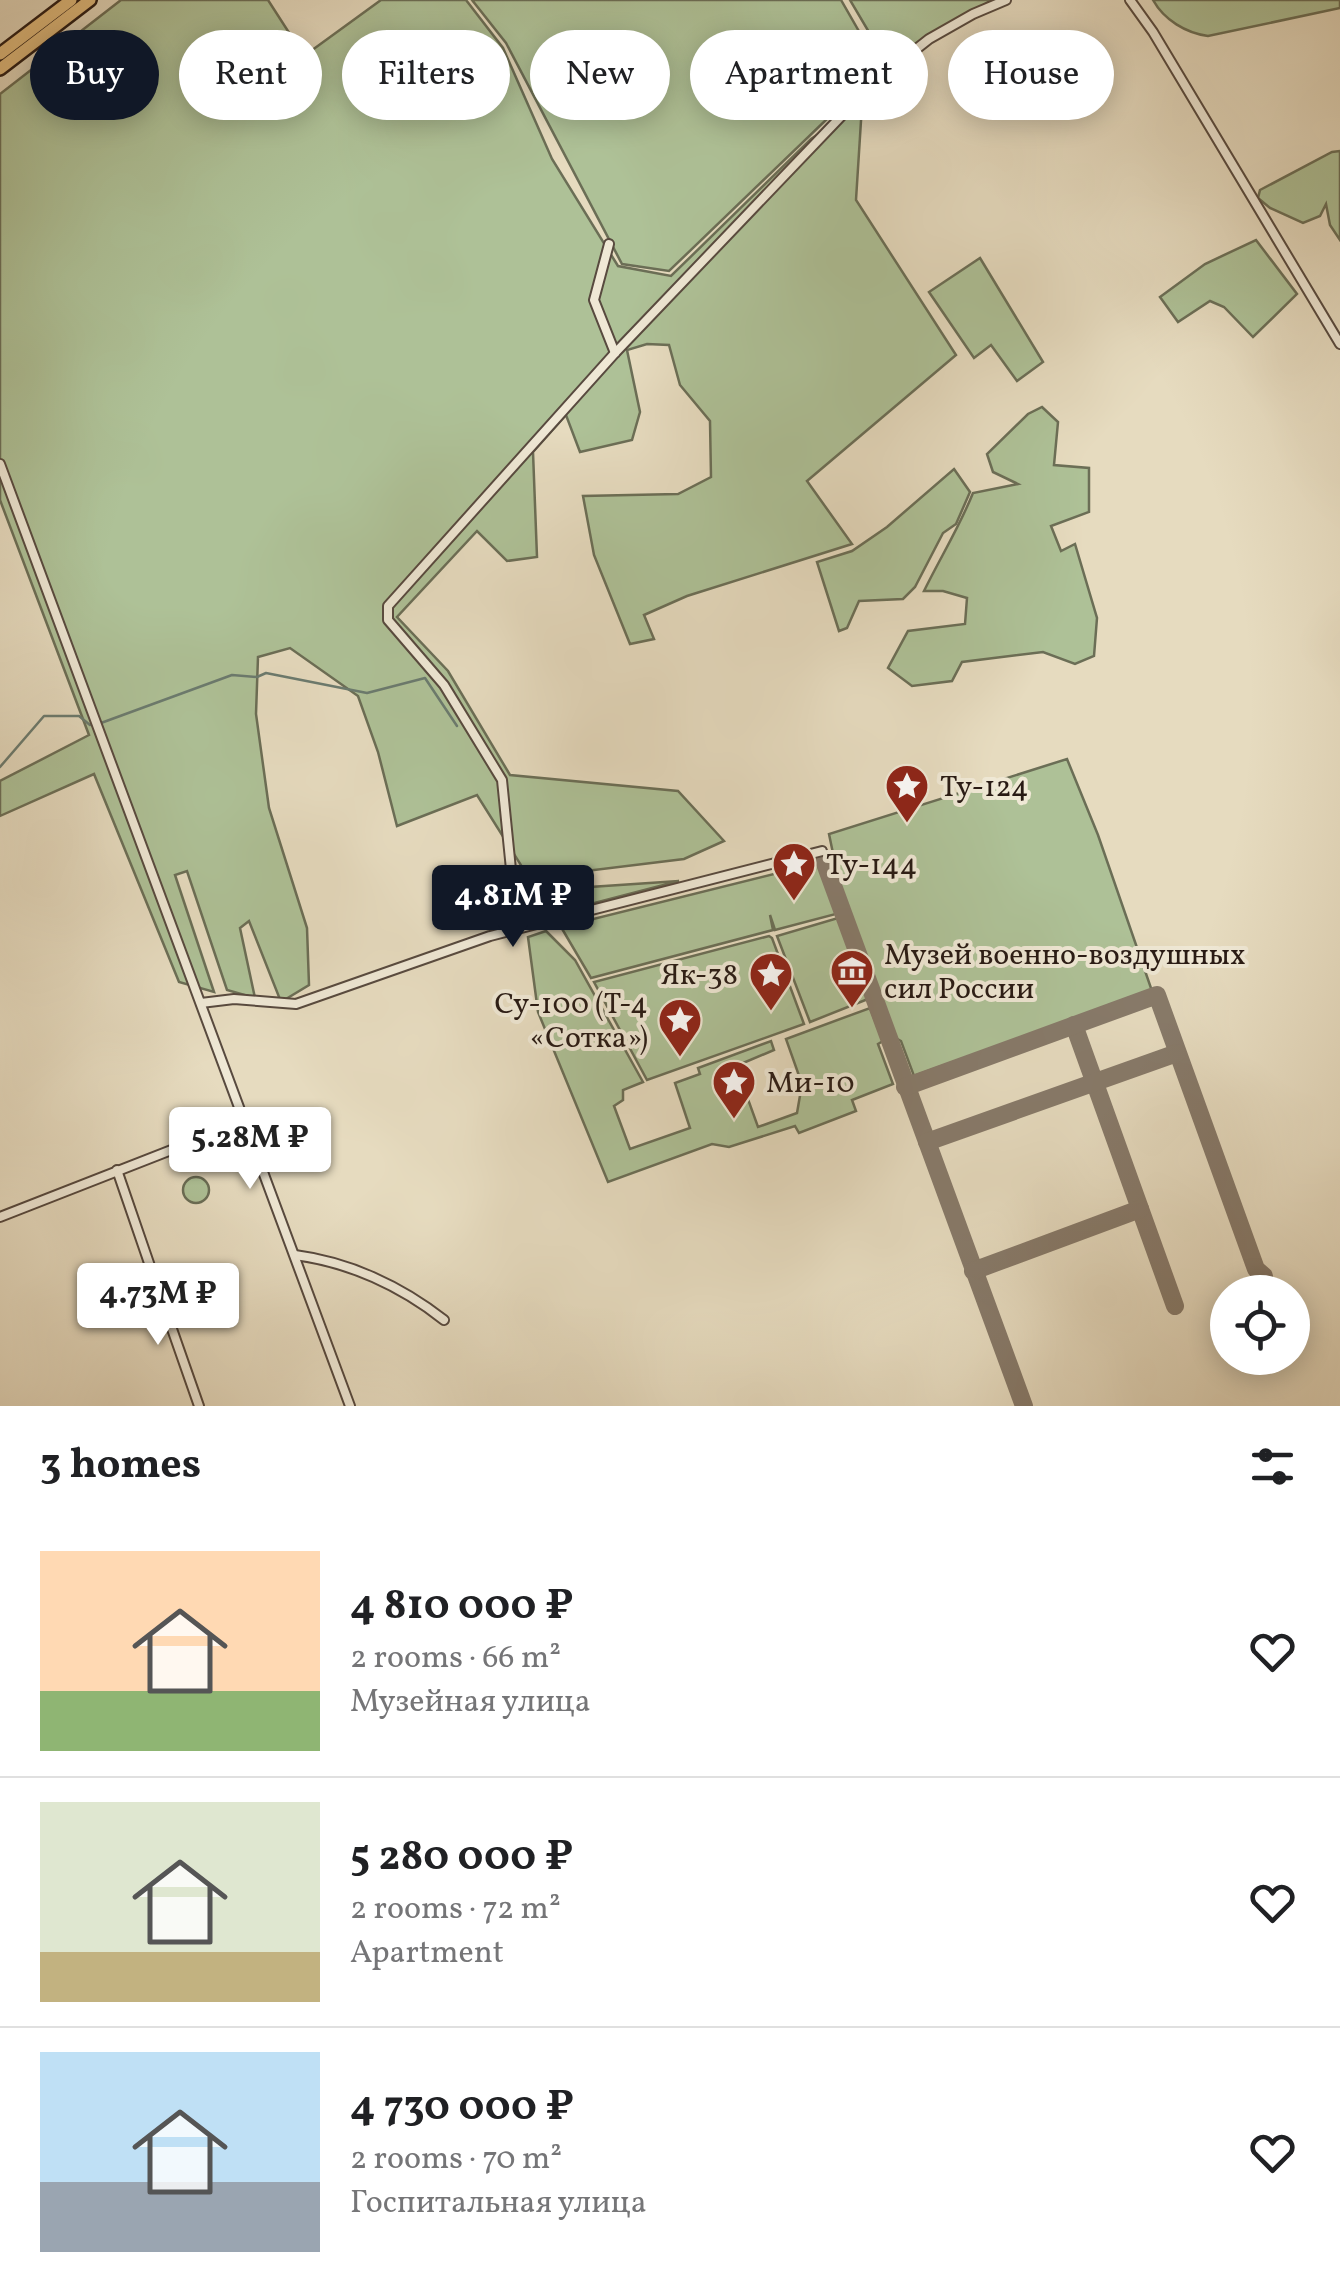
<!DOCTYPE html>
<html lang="en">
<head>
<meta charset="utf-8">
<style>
	body { margin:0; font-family:Vollkorn,serif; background:#f2f2f2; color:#202124; height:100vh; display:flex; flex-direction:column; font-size:38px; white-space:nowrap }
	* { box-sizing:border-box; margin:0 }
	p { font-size:32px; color:#757577 }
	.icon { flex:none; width:55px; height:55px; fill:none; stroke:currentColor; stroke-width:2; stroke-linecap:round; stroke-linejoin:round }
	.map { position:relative; height:1406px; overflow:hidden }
	.sheet { display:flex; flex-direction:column; background:#fff; flex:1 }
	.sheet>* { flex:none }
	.banner { position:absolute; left:30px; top:30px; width:1280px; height:90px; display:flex; gap:20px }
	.tools { position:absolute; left:1210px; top:1275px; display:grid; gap:20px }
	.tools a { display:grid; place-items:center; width:100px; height:100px; border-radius:50%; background:#fff; box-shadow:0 5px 25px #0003; font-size:50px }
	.price { position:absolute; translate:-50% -85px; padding:0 22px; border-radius:10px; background:#fff; color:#222; font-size:32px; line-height:65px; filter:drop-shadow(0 2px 5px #0008) }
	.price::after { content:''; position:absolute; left:50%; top:60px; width:30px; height:22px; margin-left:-15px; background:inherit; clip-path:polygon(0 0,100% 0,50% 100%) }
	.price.selected { background:#111827; color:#fff }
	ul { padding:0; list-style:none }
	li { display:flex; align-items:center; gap:30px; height:250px; padding:0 40px }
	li+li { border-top:2px solid #e0e0e0 }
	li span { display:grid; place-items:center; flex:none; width:280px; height:200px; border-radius:0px; color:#555 }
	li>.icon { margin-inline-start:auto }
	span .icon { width:120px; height:120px; fill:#fffc; stroke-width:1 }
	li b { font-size:42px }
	h2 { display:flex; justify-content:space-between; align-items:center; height:120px; padding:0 40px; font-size:42px }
	.pill { padding:0 35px; border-radius:45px; background:#fff; box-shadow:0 5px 25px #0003; font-size:35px; line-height:90px }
	.pill.selected { background:#111827; color:#fff }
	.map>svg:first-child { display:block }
	.green { fill:#aec197; stroke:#6b6e56; stroke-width:2.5 }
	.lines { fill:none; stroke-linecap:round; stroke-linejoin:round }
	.stream { stroke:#6b7b6f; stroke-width:2.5 }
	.taxiway { stroke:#877a6a; stroke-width:18 }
	.minor-casing { stroke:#584a3f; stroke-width:12 }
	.highway-casing { stroke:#281a14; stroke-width:16 }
	.minor { stroke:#efe8d5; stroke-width:8 }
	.highway { stroke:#e3be80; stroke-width:11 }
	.labels { text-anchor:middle; stroke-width:8; stroke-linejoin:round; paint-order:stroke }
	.poi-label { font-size:30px; fill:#281a14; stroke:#efe8d5; text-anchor:start }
</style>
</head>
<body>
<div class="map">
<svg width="1340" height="1406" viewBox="0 0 1340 1406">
	<rect width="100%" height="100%" fill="#e6dbbf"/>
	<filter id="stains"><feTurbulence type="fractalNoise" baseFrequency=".002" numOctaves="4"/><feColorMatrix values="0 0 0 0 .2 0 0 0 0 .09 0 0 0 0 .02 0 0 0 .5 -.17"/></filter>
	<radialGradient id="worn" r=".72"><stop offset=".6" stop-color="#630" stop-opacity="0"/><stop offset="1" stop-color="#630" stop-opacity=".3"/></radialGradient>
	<g class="green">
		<path d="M121 0H268L304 56 381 0H466L503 48 552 159 618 266 671 276 811 139 862 105 856 200 956 355 807 481 852 544 687 596 644 615 654 639 630 644 594 555 583 496 678 494 711 477 710 421 680 385 669 345 647 344 627 350 640 412 632 440 580 452 566 415 533 452 537 557 507 561 477 531 397 617 448 671 510 775 678 791 724 841 684 859 529 878 477 795 397 826 378 752 358 696 290 648 258 657 256 714 269 808 307 928 309 985 281 1002 249 921 240 928 255 998 227 990 187 871 175 875 214 992 179 982 94 774 0 816V781L89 735 0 500V94Z"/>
		<path d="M472 0H841L880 68 669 271 622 264 506 43Z"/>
		<path d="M850 0H992L886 61Z"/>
		<path d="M1153 0H1340V8L1208 36C1186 33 1164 20 1153 0Z"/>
		<path d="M1340 151V240L1330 225 1326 204 1320 216 1303 223 1270 208 1258 198 1260 190 1332 152Z"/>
		<path d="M1256 240 1297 294 1253 337 1224 307 1210 301 1178 322 1160 297 1205 264Z"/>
		<path d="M980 258 1043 362 1017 381 991 345 974 358 929 292Z"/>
		<path d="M1042 407 1058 422 1054 465 1089 468V512L1051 526 1061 551 1075 544 1097 618 1094 656 1075 664 1043 652 962 662 952 681 912 686 888 668 908 631 965 624 967 598 943 591H924C940 558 959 528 973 493L1018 484 993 472 987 454 1028 414Z"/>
		<path d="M954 469 970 492 956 524 943 533 915 587 903 599 859 601 847 628 839 631 817 562 852 551 887 527Z"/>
		<path d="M1067 759 1098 835 1152 991 914 1076 901 1041 894 1037 830 860 834 858 829 834Z"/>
		<path d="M818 863 836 914 775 930 770 915 773 930 591 978 561 927Z"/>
		<path d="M515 878 535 886 567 890 570 897H582L590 887 679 881 533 919 524 916Z"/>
		<path d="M838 918 868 999 810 1022 777 936Z"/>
		<path d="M546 931 575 960 643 1082 623 1090V1100L614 1106 630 1149 690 1128 675 1083 700 1074 698 1068 771 1041 774 1050 736 1066 758 1127 797 1113 802 1084 786 1039 870 1008 883 1041 878 1044 893 1084 852 1100 856 1111 799 1133 795 1126 729 1147 712 1144 608 1182 538 1012 528 937Z"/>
		<path d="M769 936 772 938 804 1024 647 1080 594 982Z"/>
		<circle cx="196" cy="1190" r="13"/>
	</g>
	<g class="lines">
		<g class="stream">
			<path d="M101 723 232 675 257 677 266 673 367 693 425 678 457 726"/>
			<path d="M0 767 44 716H79L90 725"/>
		</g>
		<g class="taxiway">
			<path d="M824 861 1024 1406"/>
			<path d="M1074 1025 1175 1306"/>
			<path d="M905 1087 1157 995 1256 1269 1264 1276"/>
			<path d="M927 1142 1177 1053"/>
			<path d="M973 1271 1140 1209"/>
		</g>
		<defs>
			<g id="minor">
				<path d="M1130 0 1153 32 1340 344"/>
				<path d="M609 244 594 300 615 353"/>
				<path d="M0 464 350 1406"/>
				<path d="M517 929 502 780 444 685 388 620V606L615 353 872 84 929 39 973 14 1006 0"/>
				<path d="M201 1003 234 999 296 1004 490 936 822 851"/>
				<path d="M117 1170C144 1249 171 1327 199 1406"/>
				<path d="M0 1217 243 1122"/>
				<path d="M295 1255C349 1262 401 1286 444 1320"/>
			</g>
			<g id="highway">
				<path d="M0 54 71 0"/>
				<path d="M0 69 90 0"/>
			</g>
		</defs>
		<use href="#minor" class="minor-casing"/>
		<use href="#highway" class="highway-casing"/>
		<use href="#minor" class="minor"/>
		<use href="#highway" class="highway"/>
	</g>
	<defs>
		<symbol id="sight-pin" viewBox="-11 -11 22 30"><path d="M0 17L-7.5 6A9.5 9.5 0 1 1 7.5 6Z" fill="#8f2418" stroke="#efe8d5"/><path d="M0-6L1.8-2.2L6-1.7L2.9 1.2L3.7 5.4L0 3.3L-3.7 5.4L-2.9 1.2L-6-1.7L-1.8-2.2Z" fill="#fff"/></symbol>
		<symbol id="museum-pin" viewBox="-11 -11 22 30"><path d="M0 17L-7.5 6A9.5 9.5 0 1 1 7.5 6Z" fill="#8f2418" stroke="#efe8d5"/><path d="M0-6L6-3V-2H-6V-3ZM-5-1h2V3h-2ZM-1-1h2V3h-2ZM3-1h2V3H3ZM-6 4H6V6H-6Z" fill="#fff"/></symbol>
	</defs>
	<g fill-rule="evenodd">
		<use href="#sight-pin" x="882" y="761" width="50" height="68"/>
		<use href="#sight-pin" x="769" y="839" width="50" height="68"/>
		<use href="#museum-pin" x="827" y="946" width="50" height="68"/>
		<use href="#sight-pin" x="746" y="949" width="50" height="68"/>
		<use href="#sight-pin" x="655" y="995" width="50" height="68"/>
		<use href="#sight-pin" x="709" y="1057" width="50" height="68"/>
	</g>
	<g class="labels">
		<g class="poi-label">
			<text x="940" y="796">Ту-124</text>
			<text x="826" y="874">Ту-144</text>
			<text x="884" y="964">Музей военно-воздушных<tspan x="884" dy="34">сил России</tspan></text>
			<text x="738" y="984" text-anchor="end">Як-38</text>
			<text x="648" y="1013" text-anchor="end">Су-100 (Т-4<tspan x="648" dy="34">«Сотка»)</tspan></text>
			<text x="766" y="1092">Ми-10</text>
		</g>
	</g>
	<rect width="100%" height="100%" filter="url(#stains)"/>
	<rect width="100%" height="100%" fill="url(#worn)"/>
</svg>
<div class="tools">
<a><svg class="icon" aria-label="locate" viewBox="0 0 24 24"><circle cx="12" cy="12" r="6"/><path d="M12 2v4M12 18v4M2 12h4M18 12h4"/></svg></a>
</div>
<b class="price selected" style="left:513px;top:950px">4.81M ₽</b>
<b class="price" style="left:250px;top:1192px">5.28M ₽</b>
<b class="price" style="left:158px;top:1348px">4.73M ₽</b>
<div class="banner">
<a class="pill selected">Buy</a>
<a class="pill">Rent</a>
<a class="pill">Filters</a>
<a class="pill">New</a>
<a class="pill">Apartment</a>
<a class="pill">House</a>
</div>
</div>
<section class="sheet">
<h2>3 homes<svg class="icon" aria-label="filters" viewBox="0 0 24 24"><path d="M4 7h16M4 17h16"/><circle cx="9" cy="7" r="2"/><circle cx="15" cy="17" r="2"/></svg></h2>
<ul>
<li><span style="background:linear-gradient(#ffd9b3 70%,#8fb573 0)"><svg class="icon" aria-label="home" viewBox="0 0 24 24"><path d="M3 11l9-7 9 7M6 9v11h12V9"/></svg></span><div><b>4 810 000 ₽</b><p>2 rooms · 66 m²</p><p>Музейная улица</p></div><svg class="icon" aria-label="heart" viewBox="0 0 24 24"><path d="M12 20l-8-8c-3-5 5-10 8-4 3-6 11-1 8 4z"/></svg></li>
<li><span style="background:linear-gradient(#dfe7d0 75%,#c2b280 0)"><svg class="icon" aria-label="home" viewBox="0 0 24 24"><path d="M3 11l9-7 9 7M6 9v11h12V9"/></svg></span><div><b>5 280 000 ₽</b><p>2 rooms · 72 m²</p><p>Apartment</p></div><svg class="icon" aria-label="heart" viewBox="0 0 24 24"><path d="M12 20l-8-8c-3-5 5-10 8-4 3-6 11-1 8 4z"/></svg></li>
<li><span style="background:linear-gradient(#bfe0f5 65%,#9aa5b1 0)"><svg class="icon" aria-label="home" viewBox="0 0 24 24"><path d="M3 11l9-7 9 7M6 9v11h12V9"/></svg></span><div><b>4 730 000 ₽</b><p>2 rooms · 70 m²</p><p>Госпитальная улица</p></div><svg class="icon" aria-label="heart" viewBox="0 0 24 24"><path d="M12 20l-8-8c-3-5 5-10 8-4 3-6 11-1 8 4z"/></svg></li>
</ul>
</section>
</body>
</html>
